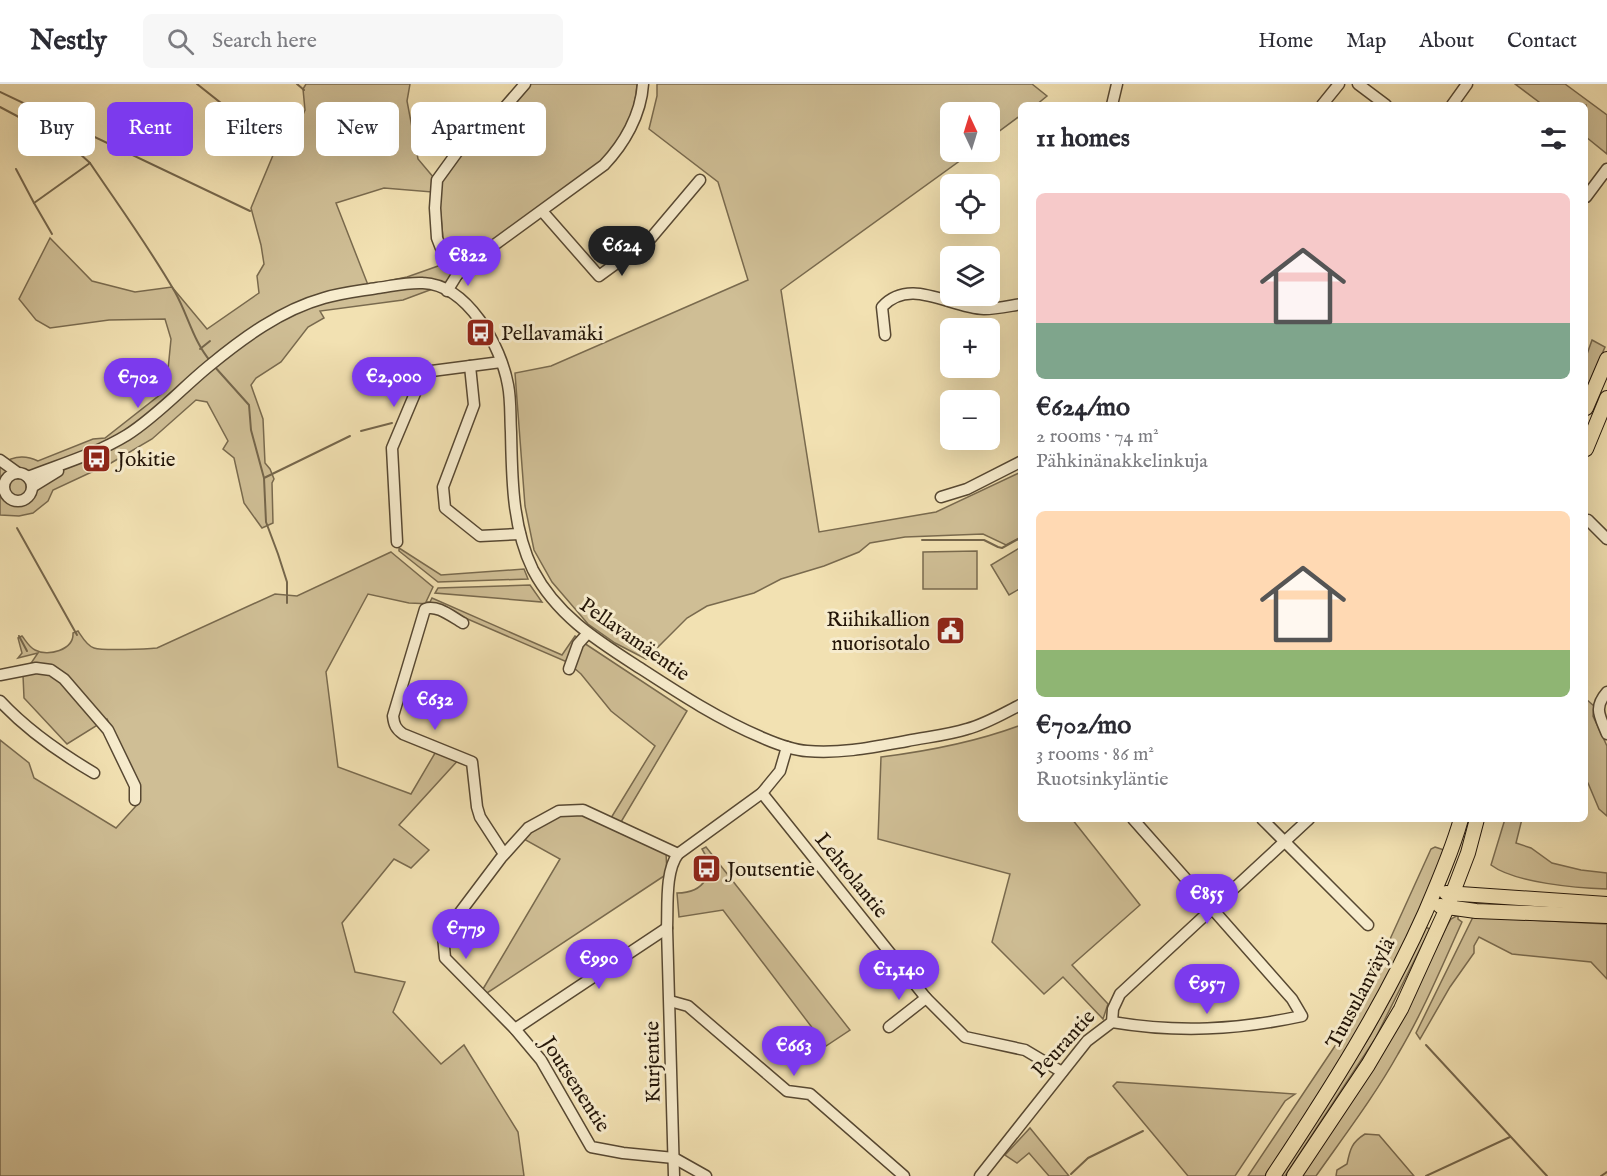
<!DOCTYPE html>
<html lang="en">
<head>
<meta charset="utf-8">
<style>
	body { margin:0; font-family:"IM FELL English",serif; background:#f7f7f7; color:#2b2b33; height:100vh; display:flex; flex-direction:column; font-size:22px; white-space:nowrap }
	* { box-sizing:border-box; margin:0 }
	p { font-size:20px; color:#7c7c81 }
	.icon { flex:none; width:33px; height:33px; fill:none; stroke:currentColor; stroke-width:2; stroke-linecap:round; stroke-linejoin:round }
	.map { position:relative; flex:1; overflow:hidden }
	.panel { position:absolute; left:1018px; top:18px; width:570px; height:720px; display:flex; flex-direction:column; background:#fff; border-radius:9px; box-shadow:0 6px 24px #0002 }
	.panel>* { flex:none }
	.banner { position:absolute; left:18px; top:18px; width:570px; height:54px; display:flex; gap:12px }
	.needle { width:39px; rotate:356deg }
	.tools { position:absolute; left:940px; top:18px; display:grid; gap:12px }
	.tools a { display:grid; place-items:center; width:60px; height:60px; border-radius:9px; background:#fff; box-shadow:0 6px 24px #0002; font-size:30px }
	.price { position:absolute; translate:-50% -51px; padding:0 14px; border-radius:21px; background:#7c3aed; color:#fff; font-size:20px; line-height:39px; filter:drop-shadow(0 2px 3px #0008) }
	.price::after { content:''; position:absolute; left:50%; top:36px; width:18px; height:14px; margin-left:-9px; background:inherit; clip-path:polygon(0 0,100% 0,50% 100%) }
	.price.current { background:#222; color:#fff }
	ul { padding:0; list-style:none }
	li { display:grid; align-content:center; gap:12px; height:318px; padding:0 18px }
	li span { display:grid; place-items:center; height:186px; border-radius:9px; color:#555 }
	li>.icon { margin-inline-start:auto }
	span .icon { width:108px; height:108px; fill:#fffc; stroke-width:1 }
	li b { font-size:26px }
	h2 { display:flex; justify-content:space-between; align-items:center; height:72px; padding:0 18px; font-size:26px }
	.pill { padding:0 21px; border-radius:9px; background:#fff; box-shadow:0 6px 24px #0002; font-size:21px; line-height:54px }
	.pill.current { background:#7c3aed; color:#fff }
	header { display:flex; align-items:center; gap:36px; box-sizing:border-box; height:84px; padding:0 30px; background:#fff; border-bottom:2px solid #e1e1e2 }
	header strong { font-size:28px }
	nav { display:flex; gap:33px; margin-inline-start:auto; font-size:21px }
	.search { width:420px; height:54px; background:#f7f7f7; display:flex; align-items:center; gap:15px; box-sizing:border-box; padding:0 21px; border-radius:9px; color:#7c7c81; font-size:22px }
	.map>svg:first-child { display:block }
	.green { fill:#cfbe95; stroke:#796a4e; stroke-width:1.5 }
	.lines { fill:none; stroke-linecap:round; stroke-linejoin:round }
	.stream { stroke:#75664b; stroke-width:2 }
	.minor-casing { stroke:#574832; stroke-width:13 }
	.major-casing { stroke:#231508; stroke-width:16 }
	.minor { stroke:#f7eccd; stroke-width:10 }
	.major { stroke:#f2e1b2; stroke-width:14 }
	.labels { text-anchor:middle; stroke-width:6; stroke-linejoin:round; paint-order:stroke }
	.poi-label { font-size:21px; fill:#231508; stroke:#f7eccd; text-anchor:start }
	.street-label { font-size:21px; fill:#231508; stroke:#f7eccd }
</style>
</head>
<body>
<header>
<strong>Nestly</strong>
<div class="search"><svg class="icon" aria-label="search" viewBox="0 0 24 24"><circle cx="10" cy="10" r="6"/><path d="M15 15l6 6"/></svg>Search here</div>
<nav><a>Home</a><a>Map</a><a>About</a><a>Contact</a></nav>
</header>
<div class="map">
<svg width="1607" height="1092" viewBox="0 0 1607 1092">
	<rect width="100%" height="100%" fill="#f2e1b2"/>
	<filter id="stains"><feTurbulence type="fractalNoise" baseFrequency=".00333" numOctaves="4"/><feColorMatrix values="0 0 0 0 .2 0 0 0 0 .09 0 0 0 0 .02 0 0 0 .5 -.17"/></filter>
	<radialGradient id="worn" r=".72"><stop offset=".6" stop-color="#630" stop-opacity="0"/><stop offset="1" stop-color="#630" stop-opacity=".3"/></radialGradient>
	<g class="green">
		<path d="M306 0H410L407 17 418 75 434 94 432 108 384 104 336 119 368 201 407 193 455 176 443 154 439 112 441 98 453 78 527 0H637C636 31 619 60 597 81L502 151 455 176 451 190 454 197 403 216 320 227 324 234 308 243 281 278 256 294 251 301 263 335 265 379 270 385 274 395 272 399 273 439 262 444 244 419 234 374 223 365 228 357 207 318 196 316 152 355 111 379 53 406 48 417 33 429 19 432 0 431V381C12 372 24 370 38 377L93 355 105 354 166 306 171 255 165 235 109 236 50 244 36 236 19 215 50 154 92 197 135 208 172 203 207 245 259 209 257 192 264 180 261 161 251 124 276 64H288L305 26 303 5Z"/>
		<path d="M657 0H1032L1047 12 1036 21H1022L1021 31 990 54V28H951V68H972L781 206 819 448 936 428 1021 388V453L1006 461 983 450 905 453 870 459 859 468 824 482 781 495 754 509 707 522 687 534 646 575 615 559 588 540 552 498 534 466 525 422 515 289 551 282 748 196 718 98 649 45 657 12Z"/>
		<path d="M1515 0H1565L1607 31V70L1586 53V21H1543Z"/>
		<path d="M1592 256 1605 263 1586 307V273Z"/>
		<path d="M1021 463V504L1009 511 991 481Z"/>
		<path d="M399 464 441 491 524 485 528 495 438 498 399 467Z"/>
		<path d="M977 467V505H923V468Z"/>
		<path d="M391 468 433 503 426 518H430L432 514 562 571 575 552 577 553 567 578 433 520 409 519 368 510 326 588 338 683 411 710 438 664 461 673 399 741 429 766 411 784 394 775 342 839 355 888 405 898 393 928 441 980 464 961 518 1048 524 1092H0V656L29 679 34 694 116 744 136 722 139 700 107 635 67 660 24 614 23 591 38 569 18 574 22 569 18 554 22 552C26 557 29 563 35 566 48 573 74 566 73 549L78 547C82 553 87 562 94 564 103 567 147 565 157 564L275 510 297 512Z"/>
		<path d="M530 501 542 518 435 509 438 504Z"/>
		<path d="M584 559 687 627 621 738 611 734 655 662 611 627 581 590 573 583Z"/>
		<path d="M1586 615 1594 622 1593 632 1607 662V732L1599 725 1588 699 1586 698Z"/>
		<path d="M1021 641 1022 735H1072L1140 821 1072 881 1108 920 1103 935 1063 893 1044 910 992 858 1010 790 878 755 881 673C929 667 976 658 1021 641Z"/>
		<path d="M560 729H582L666 768 667 790 487 909 483 905 560 775 522 754Z"/>
		<path d="M1505 735H1522L1516 759 1531 764 1552 779 1581 786 1607 789V805C1577 804 1515 799 1491 781Z"/>
		<path d="M706 763 850 946 826 962 723 826 679 833 677 809C704 809 717 789 702 765Z"/>
		<path d="M1435 763 1444 766C1401 886 1335 987 1265 1092H1248L1337 959 1366 908 1431 765Z"/>
		<path d="M1458 831V835L1462 838C1442 882 1423 928 1398 970 1374 1013 1344 1052 1316 1092H1300L1399 942 1447 842 1451 835Z"/>
		<path d="M1473 833 1607 840V895L1591 878 1512 870 1479 853 1474 862V869L1450 903 1420 955 1416 949Z"/>
		<path d="M1425 843 1430 845 1375 955 1285 1092H1279L1370 952 1393 910Z"/>
		<path d="M1117 998 1295 1010 1285 1017 1235 1092H1188L1113 1002Z"/>
		<path d="M1030 1044 1069 1092H1049L1029 1069 1017 1079 1005 1071Z"/>
		<path d="M1365 1050 1379 1051 1414 1092H1336L1337 1086 1347 1080C1350 1065 1352 1058 1365 1050Z"/>
	</g>
	<g class="lines">
		<g class="stream">
			<path d="M197 0 270 58"/>
			<path d="M297 0 304 6"/>
			<path d="M0 8 250 127"/>
			<path d="M0 23 17 32 57 62 79 69 90 79C119 122 149 163 175 208 188 231 193 257 211 278"/>
			<path d="M16 85 34 119"/>
			<path d="M52 150 34 119 90 79"/>
			<path d="M200 265 210 257"/>
			<path d="M214 282 249 321 251 346 264 394 266 438 278 470 287 498V519"/>
			<path d="M361 347 392 339"/>
			<path d="M264 394 350 352"/>
			<path d="M17 444 77 551"/>
			<path d="M922 456H984L998 463 1002 464 1022 453"/>
			<path d="M19 552 27 567"/>
			<path d="M1426 961 1547 1092"/>
			<path d="M1071 1090 1088 1074 1143 1047"/>
			<path d="M1426 1092 1510 1053"/>
			<path d="M1601 1092 1607 1088"/>
		</g>
		<defs>
			<g id="minor">
				<path d="M1358 0 1386 21"/>
				<path d="M1112 21 1117 0"/>
				<path d="M1322 21 1339 0"/>
				<path d="M1452 21 1467 0"/>
				<path d="M1586 113 1607 85"/>
				<path d="M542 127 599 192 651 154 700 96"/>
				<path d="M458 190 444 172 437 154 435 124 437 96 458 67 505 23 525 0"/>
				<path d="M447 207 460 186 604 81C624 60 641 31 643 0"/>
				<path d="M885 251 882 223C910 192 950 224 984 225 996 225 1009 222 1022 220"/>
				<path d="M470 282 474 321 443 403 445 424 480 452 520 450"/>
				<path d="M0 376 18 389"/>
				<circle cx="18" cy="403" r="14"/>
				<path d="M28 393C61 380 96 370 127 351 157 332 182 304 209 282 243 254 281 226 324 214 341 209 359 207 377 204 392 202 408 198 423 199 468 201 501 262 508 301 511 316 510 332 511 348 512 394 512 443 533 486 557 532 598 557 640 584 680 610 718 635 763 654 777 660 792 666 807 667 841 670 874 663 907 657 927 653 948 651 967 645 986 640 1004 629 1022 620"/>
				<path d="M32 403 58 387"/>
				<path d="M941 413 967 405 1022 377"/>
				<path d="M1588 436 1607 455"/>
				<path d="M397 458 392 364 424 288 501 278"/>
				<path d="M463 539C452 533 437 520 425 525L393 632C394 641 396 645 403 650L472 678 477 723 480 733 504 770"/>
				<path d="M569 585 578 560 587 550"/>
				<path d="M0 591 36 584 51 586 64 595 108 646 135 702V716"/>
				<path d="M1607 608C1593 624 1600 632 1607 650"/>
				<path d="M0 617C26 645 60 669 94 689"/>
				<path d="M762 709 926 914 965 953 1025 966 1062 988"/>
				<path d="M1262 735 1368 841"/>
				<path d="M678 770 583 726 559 727 528 744 501 774 443 851 445 874 515 945 541 976 591 1063 623 1069 674 1074 706 1092"/>
				<path d="M670 917 688 922 787 1007 810 1010 904 1092"/>
				<path d="M1112 938C1178 949 1237 946 1302 932L1292 915 1133 735"/>
				<path d="M889 943 926 914"/>
				<path d="M515 945 667 844"/>
				<path d="M674 1092 667 844C668 822 665 787 678 770L762 709 780 687 787 663"/>
				<path d="M980 1092 1087 957 1112 938 1113 925 1120 910 1309 735"/>
			</g>
			<g id="major">
				<path d="M1586 324 1607 275"/>
				<path d="M1586 365 1607 314"/>
				<path d="M1446 809 1607 820"/>
				<path d="M1440 822 1476 827 1607 832"/>
				<path d="M1273 1092C1330 1006 1383 923 1425 829 1438 799 1452 767 1461 735"/>
				<path d="M1294 1092 1368 981 1401 925 1447 824 1468 769 1477 735"/>
			</g>
		</defs>
		<use href="#minor" class="minor-casing"/>
		<use href="#major" class="major-casing"/>
		<use href="#minor" class="minor"/>
		<use href="#major" class="major"/>
	</g>
	<defs>
		<symbol id="bus-square" viewBox="-11 -11 22 22"><rect x="-9" y="-9" width="18" height="18" rx="4" fill="#8f2418" stroke="#f7eccd"/><path d="M-5-6H5V4H4V6H2V4H-2V6H-4V4H-5ZM-3.5-4V0h7V-4ZM-3.5 1.2v1.5H-2V1.2ZM2 1.2v1.5H3.5V1.2Z" fill="#fff"/></symbol>
		<symbol id="civic-square" viewBox="-11 -11 22 22"><rect x="-9" y="-9" width="18" height="18" rx="4" fill="#8f2418" stroke="#f7eccd"/><path d="M-.6-6.5H3V-4.5H.6V-3L4-1V1h2V6H-6V1h2V-1L-.6-3ZM-1.2 2.5V6h2.4V2.5Z" fill="#fff"/></symbol>
	</defs>
	<g fill-rule="evenodd">
		<use href="#bus-square" x="464" y="232" width="33" height="33"/>
		<use href="#bus-square" x="80" y="358" width="33" height="33"/>
		<use href="#civic-square" x="934" y="530" width="33" height="33"/>
		<use href="#bus-square" x="690" y="768" width="33" height="33"/>
	</g>
	<g class="labels">
		<g class="poi-label">
			<text x="501" y="256">Pellavamäki</text>
			<text x="117" y="382">Jokitie</text>
			<text x="930" y="542" text-anchor="end">Riihikallion<tspan x="930" dy="24">nuorisotalo</tspan></text>
			<text x="727" y="792">Joutsentie</text>
		</g>
		<g class="street-label">
			<text transform="translate(635 555) rotate(35)" y="7">Pellavamäentie</text>
			<text transform="translate(852 791) rotate(51)" y="7">Lehtolantie</text>
			<text transform="translate(1360 909) rotate(-62)" y="7">Tuusulanväylä</text>
			<text transform="translate(1063 959) rotate(-48)" y="7">Peurantie</text>
			<text transform="translate(652 978) rotate(-91)" y="7">Kurjentie</text>
			<text transform="translate(576 1000) rotate(57)" y="7">Joutsenentie</text>
		</g>
	</g>
	<rect width="100%" height="100%" filter="url(#stains)"/>
	<rect width="100%" height="100%" fill="url(#worn)"/>
</svg>
<div class="tools">
<a><svg class="needle" viewBox="-14 -14 28 28"><path d="M0-13l5 13h-10z" fill="#e53935"/><path d="M0 13l5-13h-10z" fill="#7c7c81"/></svg></a>
<a><svg class="icon" aria-label="locate" viewBox="0 0 24 24"><circle cx="12" cy="12" r="6"/><path d="M12 2v4M12 18v4M2 12h4M18 12h4"/></svg></a>
<a><svg class="icon" aria-label="layers" viewBox="0 0 24 24"><path d="M12 4l9 5-9 5-9-5zM3 14l9 5 9-5"/></svg></a>
<a>+</a>
<a>−</a>
</div>
<b class="price current" style="left:622px;top:193px">€624</b>
<b class="price" style="left:468px;top:203px">€822</b>
<b class="price" style="left:394px;top:324px">€2,000</b>
<b class="price" style="left:138px;top:325px">€702</b>
<b class="price" style="left:435px;top:647px">€632</b>
<b class="price" style="left:1207px;top:841px">€855</b>
<b class="price" style="left:466px;top:876px">€779</b>
<b class="price" style="left:599px;top:906px">€990</b>
<b class="price" style="left:899px;top:917px">€1,140</b>
<b class="price" style="left:1207px;top:931px">€957</b>
<b class="price" style="left:794px;top:993px">€663</b>
<div class="banner">
<a class="pill">Buy</a>
<a class="pill current">Rent</a>
<a class="pill">Filters</a>
<a class="pill">New</a>
<a class="pill">Apartment</a>
</div>
<section class="panel">
<h2>11 homes<svg class="icon" aria-label="filters" viewBox="0 0 24 24"><path d="M4 7h16M4 17h16"/><circle cx="9" cy="7" r="2"/><circle cx="15" cy="17" r="2"/></svg></h2>
<ul>
<li><span style="background:linear-gradient(#f6c9c9 70%,#7fa58c 0)"><svg class="icon" aria-label="home" viewBox="0 0 24 24"><path d="M3 11l9-7 9 7M6 9v11h12V9"/></svg></span><div><b>€624/mo</b><p>2 rooms · 74 m²</p><p>Pähkinänakkelinkuja</p></div></li>
<li><span style="background:linear-gradient(#ffd9b3 75%,#8fb573 0)"><svg class="icon" aria-label="home" viewBox="0 0 24 24"><path d="M3 11l9-7 9 7M6 9v11h12V9"/></svg></span><div><b>€702/mo</b><p>3 rooms · 86 m²</p><p>Ruotsinkyläntie</p></div></li>
</ul>
</section>
</div>
</body>
</html>
